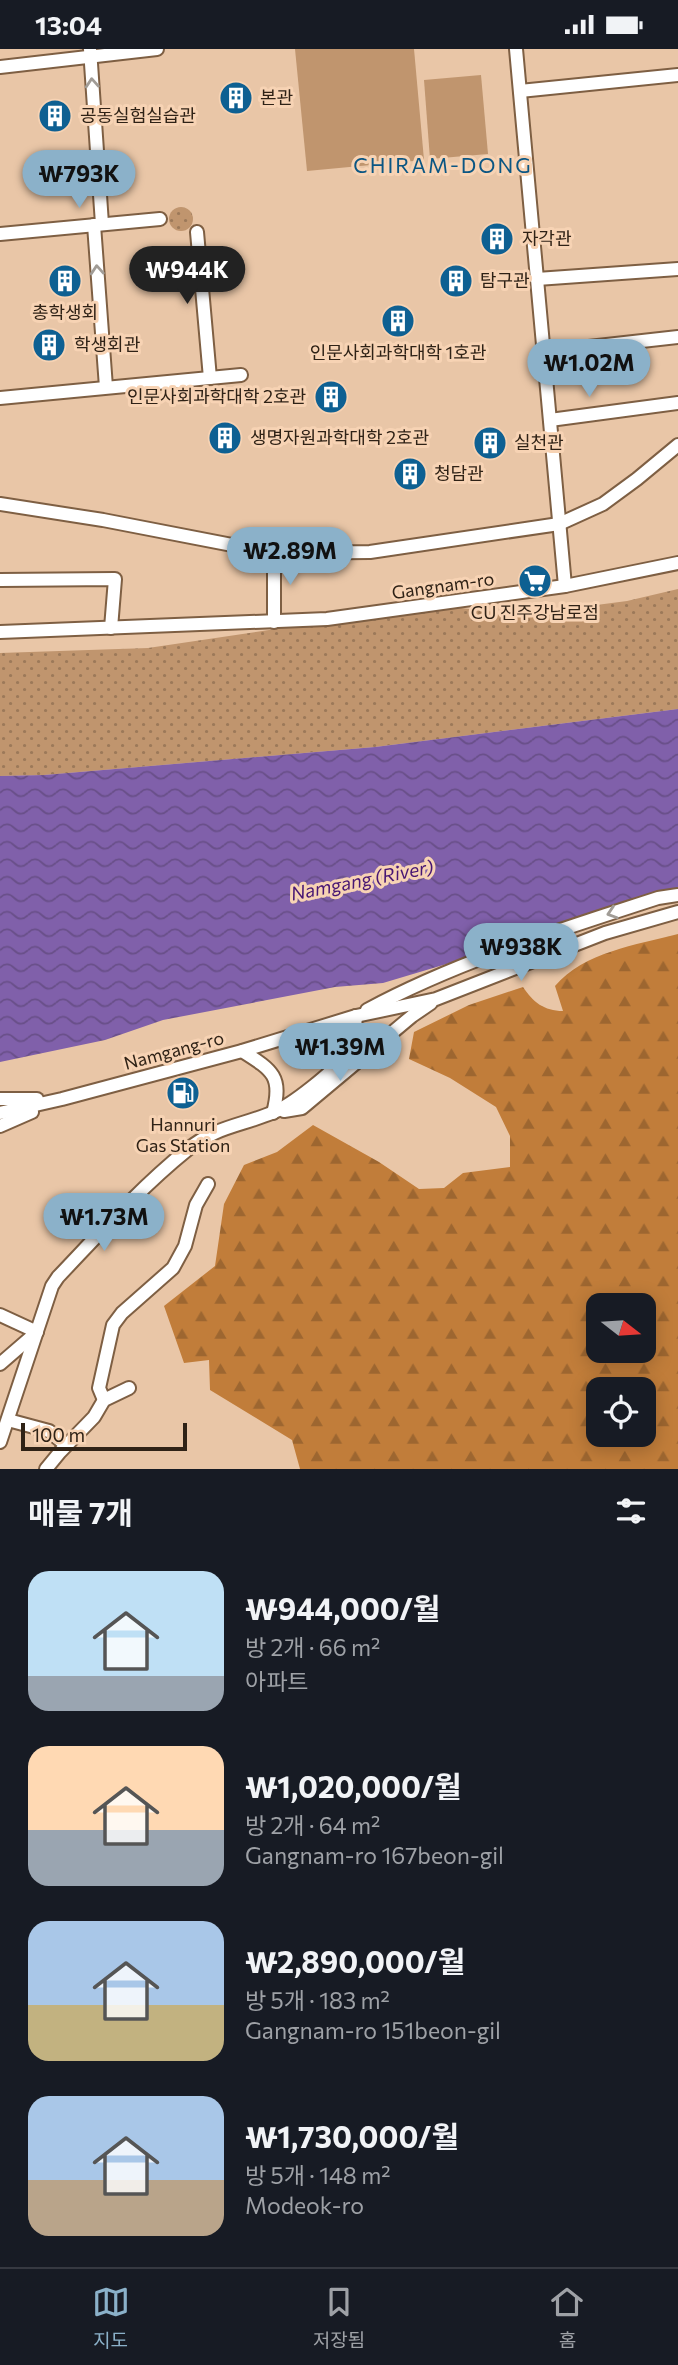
<!DOCTYPE html>
<html lang="ko">
<head>
<meta charset="utf-8">
<style>
	body { margin:0; font-family:Commissioner,"Noto Sans KR",sans-serif; background:#20242c; color:#f1f3f6; height:100vh; display:flex; flex-direction:column; font-size:26px; white-space:nowrap }
	* { box-sizing:border-box; margin:0 }
	p { font-size:23px; color:#9ea1a6 }
	.icon { flex:none; width:38px; height:38px; fill:none; stroke:currentColor; stroke-width:2; stroke-linecap:round; stroke-linejoin:round }
	.map { position:relative; height:1420px; overflow:hidden }
	.sheet { display:flex; flex-direction:column; background:#171b24; flex:1 }
	.sheet>* { flex:none }
	.needle { width:46px; rotate:107deg }
	.tools { position:absolute; left:586px; top:1244px; display:grid; gap:14px }
	.tools a { display:grid; place-items:center; width:70px; height:70px; border-radius:14px; background:#171b24; box-shadow:0 4px 18px #0003; font-size:35px }
	.scale { position:absolute; left:21px; bottom:18px; width:166px; box-sizing:border-box; padding-left:7px; border:4px solid #2f2216; border-top:0; font-size:19px; line-height:24px; white-space:nowrap; color:#2f2216; -webkit-text-stroke:5px #f7d3b4; paint-order:stroke }
	.price { position:absolute; translate:-50% -60px; padding:0 16px; border-radius:24px; background:#8bb1c9; color:#111; font-size:23px; line-height:46px; filter:drop-shadow(0 2px 4px #0008) }
	.price::after { content:''; position:absolute; left:50%; top:42px; width:21px; height:16px; margin-left:-10px; background:inherit; clip-path:polygon(0 0,100% 0,50% 100%) }
	.price.selected { background:#222; color:#fff }
	ul { padding:0; list-style:none }
	li { display:flex; align-items:center; gap:21px; height:175px; padding:0 28px }
	li span { display:grid; place-items:center; flex:none; width:196px; height:140px; border-radius:21px; color:#555 }
	li>.icon { margin-inline-start:auto }
	span .icon { width:84px; height:84px; fill:#fffc; stroke-width:1 }
	li b { font-size:30px }
	h2 { display:flex; justify-content:space-between; align-items:center; height:84px; padding:0 28px; font-size:30px }
	.status { display:flex; justify-content:space-between; align-items:center; height:49px; padding:0 35px; background:#171b24; direction:ltr }
	.status svg { height:19px; fill:currentColor }
	.dock { display:flex; justify-content:space-around; align-items:center; height:98px; border-top:2px solid #363941; background:#171b24; font-size:19px; color:#9ea1a6 }
	.dock a { display:grid; justify-items:center; gap:4px }
	.dock .selected { color:#8bb1c9 }
	.map>svg:first-child { display:block }
	.green { fill:url(#green-dots) }
	.forest { fill:url(#forest-firs); fill-rule:evenodd }
	.pitch { fill:#c0956e }
	.water { fill:url(#water-waves) }
	.lines { fill:none; stroke-linecap:round; stroke-linejoin:round }
	.minor-casing { stroke:#7e5f43; stroke-width:16 }
	.minor { stroke:#fff; stroke-width:12 }
	.oneway { stroke:#a19c96 }
	.labels { text-anchor:middle; stroke-width:6; stroke-linejoin:round; paint-order:stroke }
	.poi-label { font-size:18px; fill:#2f2216; stroke:#f7d3b4; text-anchor:start }
	.street-label { font-size:18px; fill:#2f2216; stroke:#f7d3b4 }
	.water-label { font-size:19px; font-style:italic; fill:#471673; stroke:#f7d3b4 }
	.quarter-label { font-size:21px; letter-spacing:2px; fill:#0b5683; stroke:#f7d3b4 }
</style>
</head>
<body>
<div class="status"><b>13:04</b><svg viewBox="0 0 49 12"><path d="M0 12V9h3v3zM5 12V6h3v6zM10 12V3h3v9zM15 12V0h3v12zM26 1h20v11H26zM47 4h2v5h-2z"/></svg></div>
<div class="map">
<svg width="678" height="1420" viewBox="0 0 678 1420">
	<defs>
		<pattern id="green-dots" width="8" height="8" patternUnits="userSpaceOnUse" patternTransform="scale(1.75)"><rect width="8" height="8" fill="#c0956e"/><path d="M2 2h.1M6 6h.1" fill="none" stroke="#9c7959" stroke-width="1.8" stroke-linecap="round"/></pattern>
		<pattern id="forest-firs" width="22" height="20" patternUnits="userSpaceOnUse" patternTransform="scale(1.75)"><rect width="22" height="20" fill="#c17d3a"/><path d="M5 1l3.5 6h-7zM16 11l3.5 6h-7z" fill="#9d6630"/></pattern>
		<pattern id="water-waves" width="16" height="10" patternUnits="userSpaceOnUse" patternTransform="scale(1.75)"><rect width="16" height="10" fill="#8060aa"/><path d="M0 5q4-4 8 0t8 0" fill="none" stroke="#694f89"/></pattern>
	</defs>
	<rect width="100%" height="100%" fill="#e9c6a7"/>
	<g class="green">
		<circle cx="181" cy="170" r="12"/>
		<path d="M678 540V660L375 698 44 726 0 727V604L148 599 436 556 520 566 627 552Z"/>
	</g>
	<path class="forest" d="M678 885V1420H300L292 1391 210 1341 209 1311 184 1314 164 1257 215 1217 224 1155 244 1116 277 1103 313 1076 379 1113 419 1140 444 1139 463 1124 510 1118V1087L496 1058 450 1029 409 1010 414 983 469 956 523 938C533 953 544 962 563 962L555 937C584 903 636 896 678 885ZM598 1256H644V1302H598ZM598 1340H644V1386H598Z"/>
	<g class="pitch">
		<path d="M295 0H414L424 111 307 122Z"/>
		<path d="M481 26 488 105 430 110 424 31Z"/>
	</g>
	<path class="water" d="M678 660V846L383 934 335 938 163 971 105 991 0 1013V727L44 726 375 698Z"/>
	<g class="lines">
		<defs>
			<g id="minor">
				<path d="M90 0 102 175"/>
				<path d="M516 0 565 537"/>
				<path d="M0 18 157 0"/>
				<path d="M520 42 678 26"/>
				<path d="M94 176 106 338"/>
				<path d="M197 183 210 329"/>
				<path d="M0 185 160 170"/>
				<path d="M537 230 678 220"/>
				<path d="M544 303 678 288"/>
				<path d="M0 349 241 326"/>
				<path d="M550 371 678 354"/>
				<path d="M0 455 103 471 274 504 370 503 559 475 603 455 637 430 678 396"/>
				<path d="M274 504V573"/>
				<path d="M0 531 115 530 111 579"/>
				<path d="M0 583 327 570 565 537 678 514"/>
				<path d="M367 961C458 912 560 881 658 849L678 846"/>
				<path d="M242 1002C272 1021 283 1027 273 1064"/>
				<path d="M0 1050H37"/>
				<path d="M284 1062 302 1059 412 967 431 954"/>
				<path d="M0 1064 62 1050 242 1002 356 967 436 950 605 884 678 863"/>
				<path d="M0 1077 32 1063"/>
				<path d="M0 1266 37 1283 0 1315"/>
				<path d="M104 1351 99 1339 113 1276 122 1264 173 1219 185 1197 196 1156 208 1135"/>
				<path d="M8 1371 49 1382 66 1396"/>
				<path d="M0 1393 52 1237 58 1228C99 1185 140 1139 187 1101 216 1077 241 1077 274 1063 292 1056 333 1023 344 1008 353 996 355 981 356 967"/>
				<path d="M46 1420 60 1403 94 1368 104 1351 129 1339"/>
			</g>
		</defs>
		<use href="#minor" class="minor-casing"/>
		<use href="#minor" class="minor"/>
	</g>
	<defs><path id="oneway-chevron" d="M-2-3.5L2.5 0L-2 3.5" fill="none" stroke-width="1.6" stroke-linecap="round" stroke-linejoin="round" transform="scale(1.75)"/></defs>
	<g class="oneway">
		<use href="#oneway-chevron" transform="translate(92 34) rotate(-94)"/>
		<use href="#oneway-chevron" transform="translate(97 221) rotate(-94)"/>
		<use href="#oneway-chevron" transform="translate(612 864) rotate(162)"/>
	</g>
	<defs>
		<symbol id="building-disc" viewBox="-11 -11 22 22"><circle r="9.5" fill="#0e6092" stroke="#f7d3b4"/><path d="M-4-6H4V6H1V3H-1V6H-4ZM-2.5-4.3h1.7v1.8h-1.7ZM.8-4.3h1.7v1.8H.8ZM-2.5-1h1.7V.8h-1.7ZM.8-1h1.7V.8H.8Z" fill="#fff"/></symbol>
		<symbol id="supermarket-disc" viewBox="-11 -11 22 22"><circle r="9.5" fill="#0e6092" stroke="#f7d3b4"/><path d="M-6-5.5h2.5l.6 2H6L4.5 2H-2.5L-4.4-4H-6ZM-1.5 3.2a1.3 1.3 0 1 0 .1 0ZM3 3.2a1.3 1.3 0 1 0 .1 0Z" fill="#fff"/></symbol>
		<symbol id="fuel-disc" viewBox="-11 -11 22 22"><circle r="9.5" fill="#0e6092" stroke="#f7d3b4"/><path d="M-5.5-6h7V0h2V4h1.3V-2.5L3-4.5l.8-.8L6-3V5H2.5V1h-1V6h-7ZM-4.2-4.7v3.2H.2V-4.7Z" fill="#fff"/></symbol>
	</defs>
	<g fill-rule="evenodd">
		<use href="#building-disc" x="217" y="30" width="38" height="38"/>
		<use href="#building-disc" x="36" y="48" width="38" height="38"/>
		<use href="#building-disc" x="478" y="171" width="38" height="38"/>
		<use href="#building-disc" x="46" y="213" width="38" height="38"/>
		<use href="#building-disc" x="437" y="213" width="38" height="38"/>
		<use href="#building-disc" x="379" y="253" width="38" height="38"/>
		<use href="#building-disc" x="30" y="277" width="38" height="38"/>
		<use href="#building-disc" x="312" y="329" width="38" height="38"/>
		<use href="#building-disc" x="206" y="370" width="38" height="38"/>
		<use href="#building-disc" x="471" y="375" width="38" height="38"/>
		<use href="#building-disc" x="391" y="406" width="38" height="38"/>
		<use href="#supermarket-disc" x="516" y="513" width="38" height="38"/>
		<use href="#fuel-disc" x="164" y="1025" width="38" height="38"/>
	</g>
	<g class="labels">
		<g class="poi-label">
			<text x="260" y="55">본관</text>
			<text x="80" y="73">공동실험실습관</text>
			<text x="522" y="196">자각관</text>
			<text x="480" y="238">탐구관</text>
			<text x="65" y="270" text-anchor="middle">총학생회</text>
			<text x="74" y="302">학생회관</text>
			<text x="398" y="310" text-anchor="middle">인문사회과학대학 1호관</text>
			<text x="306" y="354" text-anchor="end">인문사회과학대학 2호관</text>
			<text x="250" y="395">생명자원과학대학 2호관</text>
			<text x="514" y="400">실천관</text>
			<text x="434" y="431">청담관</text>
			<text x="535" y="570" text-anchor="middle">CU 진주강남로점</text>
			<text x="183" y="1082" text-anchor="middle">Hannuri<tspan x="183" dy="21">Gas Station</tspan></text>
		</g>
		<g class="street-label">
			<text transform="translate(443 537) rotate(-8)" y="6">Gangnam-ro</text>
			<text transform="translate(174 1002) rotate(-15)" y="6">Namgang-ro</text>
		</g>
		<g class="water-label">
			<text transform="translate(362 831) rotate(-11)" y="7">Namgang (River)</text>
		</g>
		<g class="quarter-label">
			<text x="443" y="124">CHIRAM-DONG</text>
		</g>
	</g>
</svg>
<div class="tools">
<a><svg class="needle" viewBox="-14 -14 28 28"><path d="M0-13l5 13h-10z" fill="#e53935"/><path d="M0 13l5-13h-10z" fill="#9ea1a6"/></svg></a>
<a><svg class="icon" aria-label="locate" viewBox="0 0 24 24"><circle cx="12" cy="12" r="6"/><path d="M12 2v4M12 18v4M2 12h4M18 12h4"/></svg></a>
</div>
<div class="scale">100 m</div>
<b class="price" style="left:79px;top:161px">₩793K</b>
<b class="price selected" style="left:187px;top:257px">₩944K</b>
<b class="price" style="left:589px;top:350px">₩1.02M</b>
<b class="price" style="left:290px;top:538px">₩2.89M</b>
<b class="price" style="left:521px;top:934px">₩938K</b>
<b class="price" style="left:340px;top:1034px">₩1.39M</b>
<b class="price" style="left:104px;top:1204px">₩1.73M</b>
</div>
<section class="sheet">
<h2>매물 7개<svg class="icon" aria-label="filters" viewBox="0 0 24 24"><path d="M4 7h16M4 17h16"/><circle cx="9" cy="7" r="2"/><circle cx="15" cy="17" r="2"/></svg></h2>
<ul>
<li><span style="background:linear-gradient(#bfe0f5 75%,#9aa5b1 0)"><svg class="icon" aria-label="home" viewBox="0 0 24 24"><path d="M3 11l9-7 9 7M6 9v11h12V9"/></svg></span><div><b>₩944,000/월</b><p>방 2개 · 66 m²</p><p>아파트</p></div></li>
<li><span style="background:linear-gradient(#ffd9b3 60%,#9aa5b1 0)"><svg class="icon" aria-label="home" viewBox="0 0 24 24"><path d="M3 11l9-7 9 7M6 9v11h12V9"/></svg></span><div><b>₩1,020,000/월</b><p>방 2개 · 64 m²</p><p>Gangnam-ro 167beon-gil</p></div></li>
<li><span style="background:linear-gradient(#a9c7e8 60%,#c2b280 0)"><svg class="icon" aria-label="home" viewBox="0 0 24 24"><path d="M3 11l9-7 9 7M6 9v11h12V9"/></svg></span><div><b>₩2,890,000/월</b><p>방 5개 · 183 m²</p><p>Gangnam-ro 151beon-gil</p></div></li>
<li><span style="background:linear-gradient(#a9c7e8 60%,#b9a48a 0)"><svg class="icon" aria-label="home" viewBox="0 0 24 24"><path d="M3 11l9-7 9 7M6 9v11h12V9"/></svg></span><div><b>₩1,730,000/월</b><p>방 5개 · 148 m²</p><p>Modeok-ro</p></div></li>
</ul>
</section>
<nav class="dock">
<a class="selected"><svg class="icon" aria-label="map" viewBox="0 0 24 24"><path d="M3 6l6-2 6 2 6-2v14l-6 2-6-2-6 2zM9 4v14M15 6v14"/></svg>지도</a>
<a><svg class="icon" aria-label="saved" viewBox="0 0 24 24"><path d="M7 4h10v16l-5-4-5 4z"/></svg>저장됨</a>
<a><svg class="icon" aria-label="home" viewBox="0 0 24 24"><path d="M3 11l9-7 9 7M6 9v11h12V9"/></svg>홈</a>
</nav>
</body>
</html>
